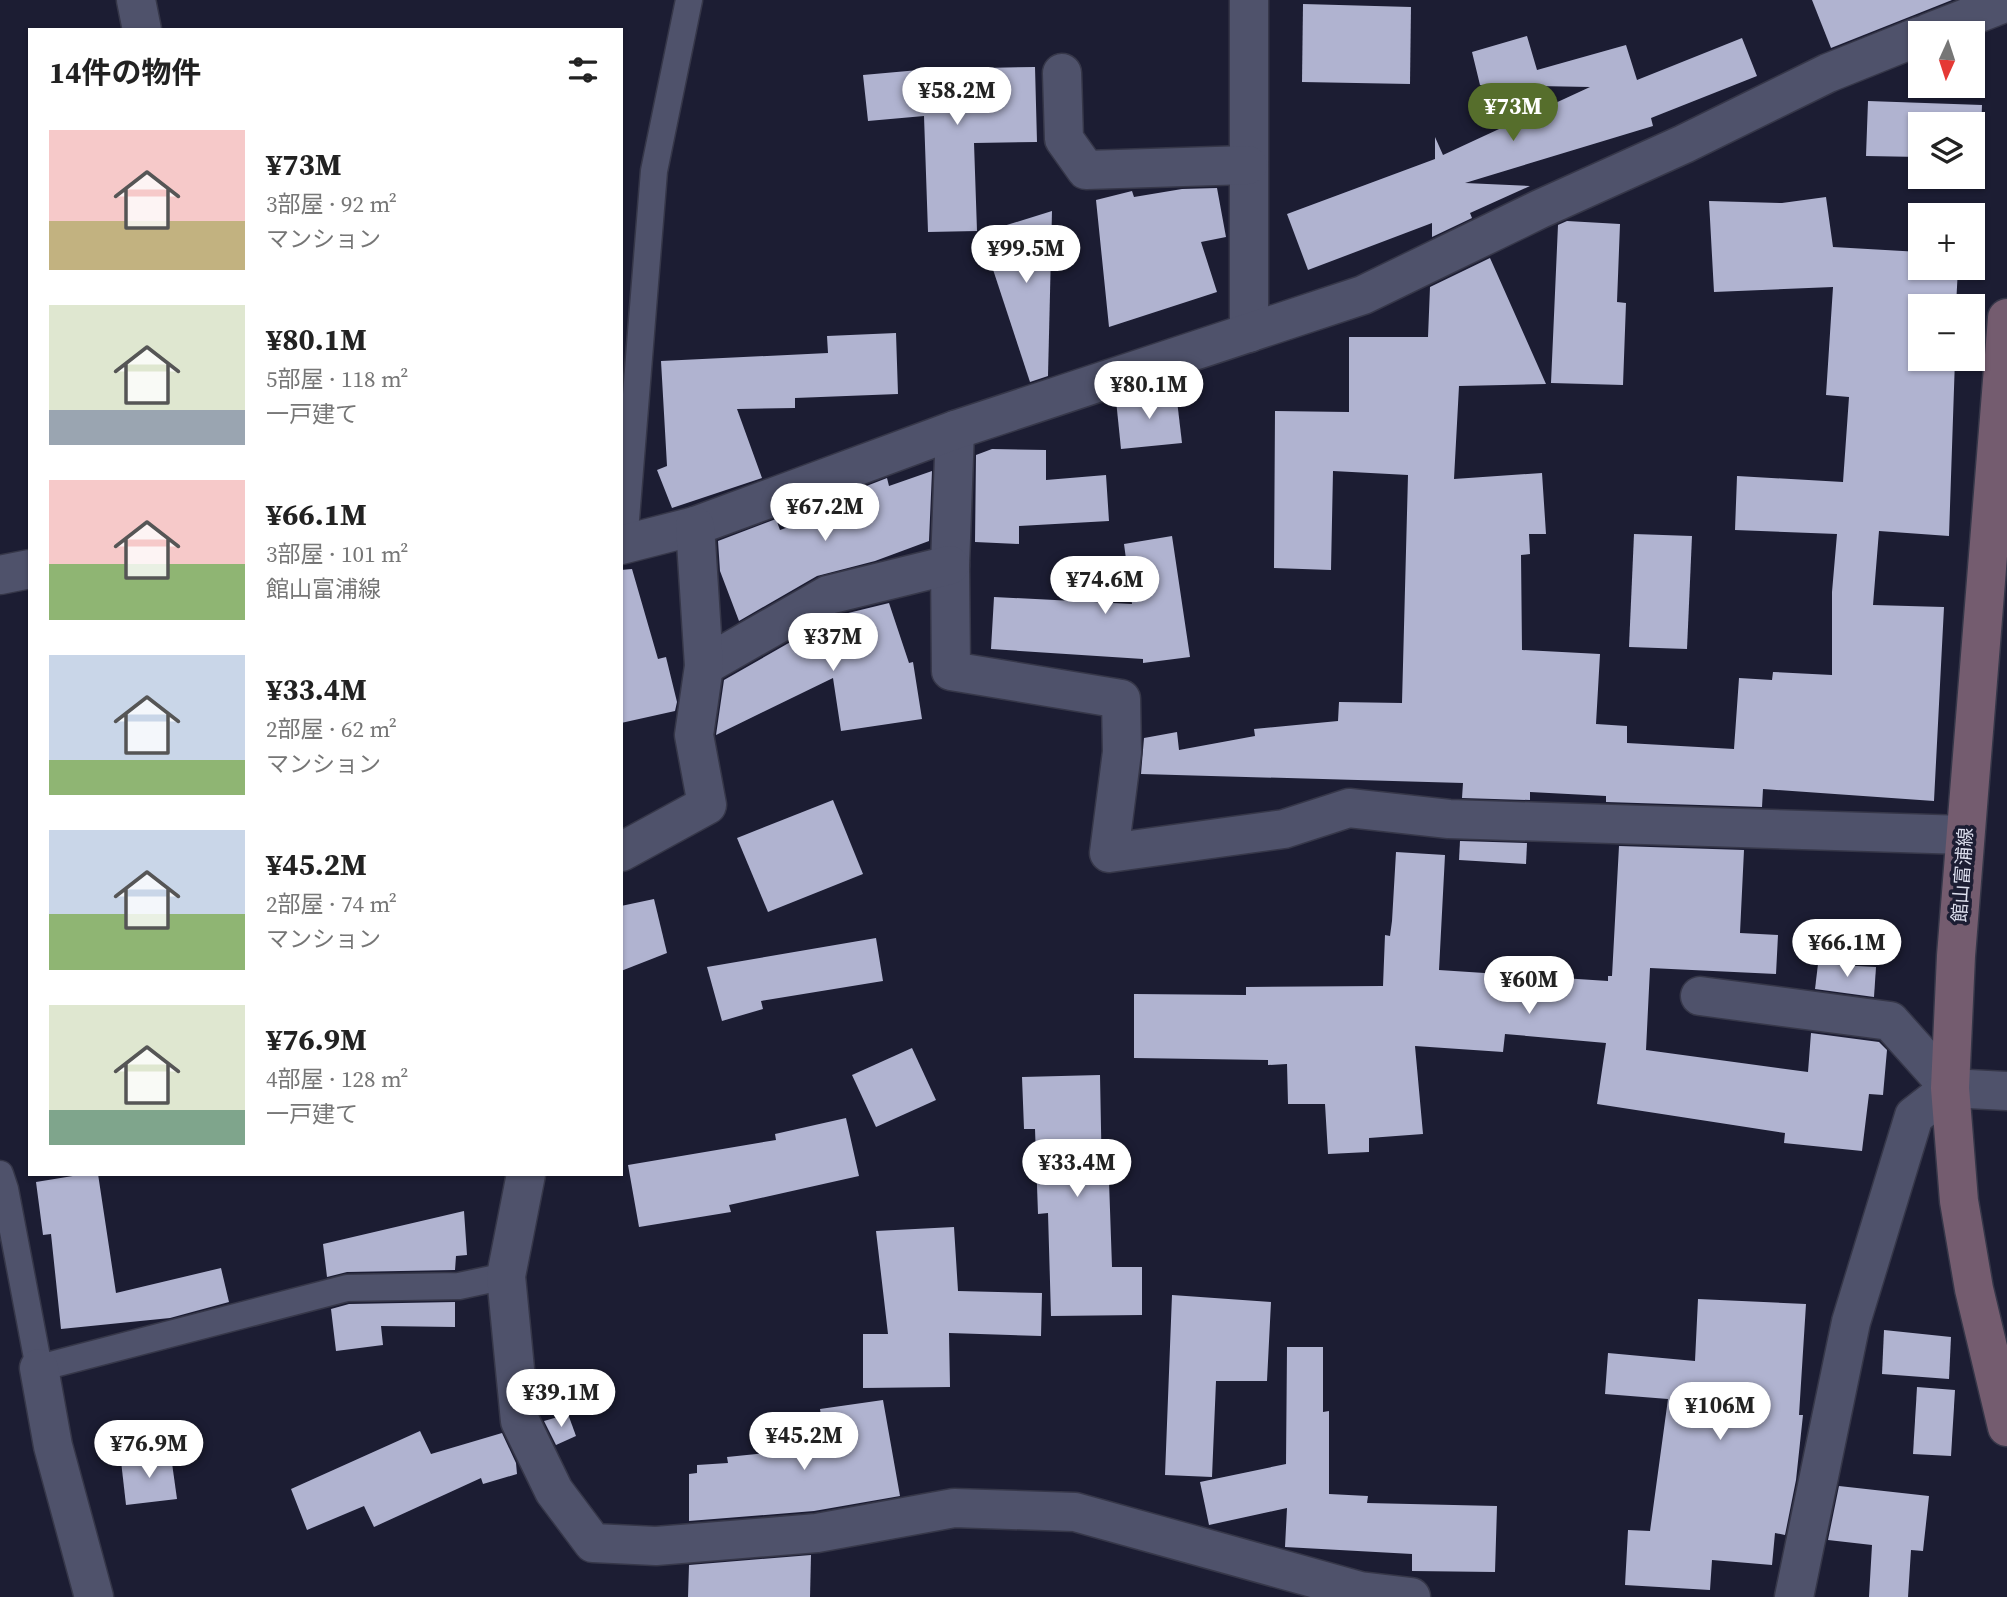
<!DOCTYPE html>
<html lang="ja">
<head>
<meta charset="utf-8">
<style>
	body { margin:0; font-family:"Source Serif 4","Noto Sans JP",serif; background:#f2f2f2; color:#222; height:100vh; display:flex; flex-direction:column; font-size:26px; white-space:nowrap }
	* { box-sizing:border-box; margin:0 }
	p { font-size:23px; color:#767676 }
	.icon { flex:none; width:38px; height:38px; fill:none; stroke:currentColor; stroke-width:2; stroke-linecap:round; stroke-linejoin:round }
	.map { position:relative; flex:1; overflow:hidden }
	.sheet { position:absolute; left:28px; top:28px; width:595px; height:1148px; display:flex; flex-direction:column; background:#fff; border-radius:0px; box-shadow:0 2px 5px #0004 }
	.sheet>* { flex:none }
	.needle { width:46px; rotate:183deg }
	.fabs { position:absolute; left:1908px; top:21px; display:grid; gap:14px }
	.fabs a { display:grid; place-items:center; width:77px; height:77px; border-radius:0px; background:#fff; box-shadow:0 2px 5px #0004; font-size:35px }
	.price { position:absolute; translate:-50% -60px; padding:0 16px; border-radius:24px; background:#fff; color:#222; font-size:23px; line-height:46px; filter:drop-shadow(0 2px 4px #0008) }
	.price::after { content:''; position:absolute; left:50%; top:42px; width:21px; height:16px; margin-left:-10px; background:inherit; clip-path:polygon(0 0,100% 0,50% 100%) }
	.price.on { background:#566e2c; color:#fff }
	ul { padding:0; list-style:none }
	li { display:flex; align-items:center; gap:21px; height:175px; padding:0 21px }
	li span { display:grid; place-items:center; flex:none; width:196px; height:140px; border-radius:0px; color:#555 }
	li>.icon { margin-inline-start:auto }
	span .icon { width:84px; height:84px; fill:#fffc; stroke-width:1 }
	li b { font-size:30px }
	h2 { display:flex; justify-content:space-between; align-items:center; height:84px; padding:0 21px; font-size:30px }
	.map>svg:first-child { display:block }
	.building { fill:#b0b3d0 }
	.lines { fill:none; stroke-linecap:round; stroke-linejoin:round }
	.service-casing { stroke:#363749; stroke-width:29 }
	.minor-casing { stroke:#363749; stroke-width:41 }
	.secondary-casing { stroke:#363749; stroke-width:41 }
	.service { stroke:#4f526b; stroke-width:26 }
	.minor { stroke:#4f526b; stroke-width:38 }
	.secondary { stroke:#745c6f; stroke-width:38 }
	.labels { text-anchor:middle; stroke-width:7; stroke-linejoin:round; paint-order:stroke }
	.street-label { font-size:19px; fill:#dddfee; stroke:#1c1d33 }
</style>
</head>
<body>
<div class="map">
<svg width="2007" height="1597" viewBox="0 0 2007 1597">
	<rect width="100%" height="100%" fill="#1c1d33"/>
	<g class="building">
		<path d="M1812 0H1952L1831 48Z"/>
		<path d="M1303 4 1411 7 1410 84 1302 82Z"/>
		<path d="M1527 36 1537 70 1626 45 1637 80 1742 38 1757 76 1651 118 1653 126 1465 183 1530 186 1470 213 1472 218 1432 237V223L1308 270 1287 214 1435 159V137L1443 155 1590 87 1480 85 1472 52Z"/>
		<path d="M1035 67 1037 142 974 143 977 231 928 232 924 116 868 121 863 75 930 69Z"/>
		<path d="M1868 101 1982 105 1980 159H1972V124H1920V157L1866 156Z"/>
		<path d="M1217 188 1226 237 1201 242 1217 292 1109 327 1096 200 1132 191 1134 197 1182 189Z"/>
		<path d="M1826 197 1833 247 1920 252V268H1958L1956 306H1920V359H1955L1949 536 1879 531 1873 605 1944 607 1934 801 1763 789 1762 807 1606 802V796L1530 792V800L1462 798 1463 783 1141 774 1144 738 1177 732 1179 750 1255 736 1254 729 1338 721 1339 702 1402 703 1408 475 1333 471 1331 570 1274 568 1275 411 1349 412V337H1428L1430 287 1490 258 1546 384 1459 386 1454 479 1542 473 1546 534H1529L1530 554 1521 555 1522 650 1600 654 1596 724 1627 726V743L1734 749 1739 678 1772 680 1773 672 1832 675V592L1837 534 1735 530 1737 476 1843 482 1849 397 1826 395 1833 287 1714 292 1709 201 1782 203Z"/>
		<path d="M1052 211 1048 376 1030 382 981 233Z"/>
		<path d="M1567 221 1620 224 1617 302 1626 303 1623 385 1551 383 1558 225Z"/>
		<path d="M896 333 898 394 795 398V408L737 409 762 478 672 508 657 470 667 466 661 361 828 353 827 336Z"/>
		<path d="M1176 392 1182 443 1121 449 1116 400Z"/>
		<path d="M992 449 1046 450V480L1106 475 1109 521 1019 526V544L975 542 976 455Z"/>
		<path d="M932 471 929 541 875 561 817 576 739 621 720 571 718 541 776 519 780 530 850 506 846 494 887 478 889 486Z"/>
		<path d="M1634 534 1692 536 1687 649 1629 647Z"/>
		<path d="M1172 536 1190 657 1143 663V659L991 649 994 597 1132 604 1124 544Z"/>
		<path d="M632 569 658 659 666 657 677 702 675 711 621 723V570Z"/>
		<path d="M889 603 909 663 913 662 922 719 841 731 833 678 716 735 724 680 836 616Z"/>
		<path d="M833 800 863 874 768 912 737 838Z"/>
		<path d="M1460 841 1527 843 1526 864 1459 860Z"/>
		<path d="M1619 846 1744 850 1740 933 1778 935 1776 974 1650 968 1646 1050 1808 1072 1811 1033 1879 1042 1887 1050 1883 1095 1869 1094 1862 1151 1784 1143 1785 1133 1597 1104 1606 1043 1505 1034 1503 1052 1415 1046 1423 1134 1369 1138V1152L1328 1154 1325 1104H1288L1287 1064 1268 1065V1060L1134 1058V994L1246 995V987L1383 986 1385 935 1390 936 1392 921 1396 852 1445 855 1439 970 1608 981V976H1612Z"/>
		<path d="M654 899 667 953 621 971V906Z"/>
		<path d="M876 938 883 981 761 1001 763 1009 722 1021 707 967Z"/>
		<path d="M1818 964 1876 967 1874 997 1815 989Z"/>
		<path d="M912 1048 936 1100 876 1127 852 1075Z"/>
		<path d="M1100 1075 1102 1181H1109L1112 1267H1142V1315L1051 1316 1048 1213 1038 1214 1035 1129H1024L1022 1077Z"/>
		<path d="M846 1118 859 1176 729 1205 731 1212 639 1227 628 1165 776 1140 775 1134Z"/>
		<path d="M85 1174H98L116 1293 221 1268 229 1302 170 1318 61 1329 51 1234 43 1235 36 1182Z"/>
		<path d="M464 1211 467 1255 456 1256 455 1270 347 1272 327 1277 323 1244Z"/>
		<path d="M954 1227 958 1291 1042 1293 1041 1336 949 1333 950 1387 863 1388V1334H888L876 1231Z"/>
		<path d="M1172 1295 1271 1302 1267 1381H1216L1212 1477 1165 1475Z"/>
		<path d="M1698 1299 1806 1304 1799 1415H1803L1796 1480 1785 1535 1775 1533 1772 1565 1712 1560 1710 1590 1625 1585 1628 1530 1650 1531 1668 1399 1605 1394 1608 1353 1695 1361Z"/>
		<path d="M455 1302V1327L381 1326 383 1345 336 1351 331 1309 349 1304Z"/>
		<path d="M1884 1330 1951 1337 1949 1379 1882 1374Z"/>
		<path d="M1287 1347H1323V1412L1329 1411V1494L1368 1496 1367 1503 1497 1506 1495 1572 1412 1571V1554L1285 1547 1287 1508 1209 1525 1200 1482 1286 1464Z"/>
		<path d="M1917 1387 1955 1390 1951 1456 1913 1454Z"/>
		<path d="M883 1400 900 1496 814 1511 689 1521V1474L697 1473V1465L728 1463 727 1457 826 1447 820 1409Z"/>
		<path d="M568 1414 576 1436 556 1445 544 1421Z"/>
		<path d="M420 1431 431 1454 502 1433 516 1463 517 1474 483 1484 481 1478 374 1527 364 1506 307 1530 291 1489Z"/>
		<path d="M171 1456 177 1499 126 1505 121 1461Z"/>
		<path d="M1839 1486 1929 1496 1923 1551 1911 1550 1908 1597H1869L1872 1545 1828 1540Z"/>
		<path d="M811 1555 810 1597H688L689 1565Z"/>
	</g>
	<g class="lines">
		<defs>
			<g id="service">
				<path d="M624 544 654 171 689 0"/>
				<path d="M0 1174 5 1189 39 1368 347 1288 459 1286 506 1276"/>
			</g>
			<g id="minor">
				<path d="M136 0 142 30"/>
				<path d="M1249 0V333"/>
				<path d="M1928 33 2007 2"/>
				<path d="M1062 73 1064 139 1086 170 1248 165"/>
				<path d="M955 430 950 565 951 671 1121 699 1122 752 1109 853 1284 829 1349 808 1449 819 1965 835"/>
				<path d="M621 545 695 526 955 430 1363 295 1540 209 1684 144 1828 73 1920 36"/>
				<path d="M0 575 30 569"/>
				<path d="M704 666 828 595 950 565"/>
				<path d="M621 852 707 805 694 735 704 666 695 526"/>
				<path d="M1700 996 1890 1021 1950 1088"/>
				<path d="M526 1174 506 1276 520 1421 554 1491 593 1543 656 1546 817 1533 954 1508 1075 1512 1360 1591 1411 1597"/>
				<path d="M39 1368 53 1446 94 1597"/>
				<path d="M1794 1597 1851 1322 1914 1116 1950 1088 2007 1091"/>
			</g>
			<path id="secondary" d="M2007 318 1956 956 1950 1088 1959 1201 1974 1289 2007 1427"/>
		</defs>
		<use href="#service" class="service-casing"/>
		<use href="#minor" class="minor-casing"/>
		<use href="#secondary" class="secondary-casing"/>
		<use href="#service" class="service"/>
		<use href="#minor" class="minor"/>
		<use href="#secondary" class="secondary"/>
	</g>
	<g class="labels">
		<g class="street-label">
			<text transform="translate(1962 875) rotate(-86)" y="7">館山富浦線</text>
		</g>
	</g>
</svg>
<div class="fabs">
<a><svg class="needle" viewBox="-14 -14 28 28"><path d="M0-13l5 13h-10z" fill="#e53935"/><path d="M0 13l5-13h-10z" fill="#767676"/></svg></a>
<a><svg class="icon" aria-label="layers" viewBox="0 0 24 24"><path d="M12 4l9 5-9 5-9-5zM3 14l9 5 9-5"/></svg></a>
<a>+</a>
<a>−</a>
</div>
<b class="price" style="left:957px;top:127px">¥58.2M</b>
<b class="price on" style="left:1513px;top:143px">¥73M</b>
<b class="price" style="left:1026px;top:285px">¥99.5M</b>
<b class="price" style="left:1149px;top:421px">¥80.1M</b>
<b class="price" style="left:825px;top:543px">¥67.2M</b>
<b class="price" style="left:1105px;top:616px">¥74.6M</b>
<b class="price" style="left:833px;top:673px">¥37M</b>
<b class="price" style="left:1847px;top:979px">¥66.1M</b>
<b class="price" style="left:1529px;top:1016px">¥60M</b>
<b class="price" style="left:1077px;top:1199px">¥33.4M</b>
<b class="price" style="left:561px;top:1429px">¥39.1M</b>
<b class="price" style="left:1720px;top:1442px">¥106M</b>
<b class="price" style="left:804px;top:1472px">¥45.2M</b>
<b class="price" style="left:149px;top:1480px">¥76.9M</b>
<section class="sheet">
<h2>14件の物件<svg class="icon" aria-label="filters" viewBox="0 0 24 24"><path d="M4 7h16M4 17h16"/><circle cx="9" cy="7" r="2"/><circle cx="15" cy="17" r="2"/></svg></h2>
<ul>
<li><span style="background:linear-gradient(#f6c9c9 65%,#c2b280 0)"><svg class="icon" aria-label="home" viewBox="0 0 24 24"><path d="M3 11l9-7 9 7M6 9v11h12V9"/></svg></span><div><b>¥73M</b><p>3部屋 · 92 m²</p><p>マンション</p></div></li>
<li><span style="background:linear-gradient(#dfe7d0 75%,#9aa5b1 0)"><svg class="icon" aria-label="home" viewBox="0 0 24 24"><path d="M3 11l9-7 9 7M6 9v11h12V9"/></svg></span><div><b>¥80.1M</b><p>5部屋 · 118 m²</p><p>一戸建て</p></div></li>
<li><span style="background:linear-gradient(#f6c9c9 60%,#8fb573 0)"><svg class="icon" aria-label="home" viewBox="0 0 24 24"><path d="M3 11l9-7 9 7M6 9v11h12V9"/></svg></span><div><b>¥66.1M</b><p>3部屋 · 101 m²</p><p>館山富浦線</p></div></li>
<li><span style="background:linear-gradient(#c9d6e8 75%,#8fb573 0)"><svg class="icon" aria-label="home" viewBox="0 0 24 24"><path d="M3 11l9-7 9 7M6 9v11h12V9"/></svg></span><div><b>¥33.4M</b><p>2部屋 · 62 m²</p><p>マンション</p></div></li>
<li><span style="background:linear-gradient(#c9d6e8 60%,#8fb573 0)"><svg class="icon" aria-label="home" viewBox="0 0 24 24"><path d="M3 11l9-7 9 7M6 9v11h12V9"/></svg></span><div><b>¥45.2M</b><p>2部屋 · 74 m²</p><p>マンション</p></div></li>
<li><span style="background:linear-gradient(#dfe7d0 75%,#7fa58c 0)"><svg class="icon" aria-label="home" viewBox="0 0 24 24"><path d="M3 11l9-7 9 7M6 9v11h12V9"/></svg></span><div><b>¥76.9M</b><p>4部屋 · 128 m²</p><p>一戸建て</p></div></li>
</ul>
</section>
</div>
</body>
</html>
